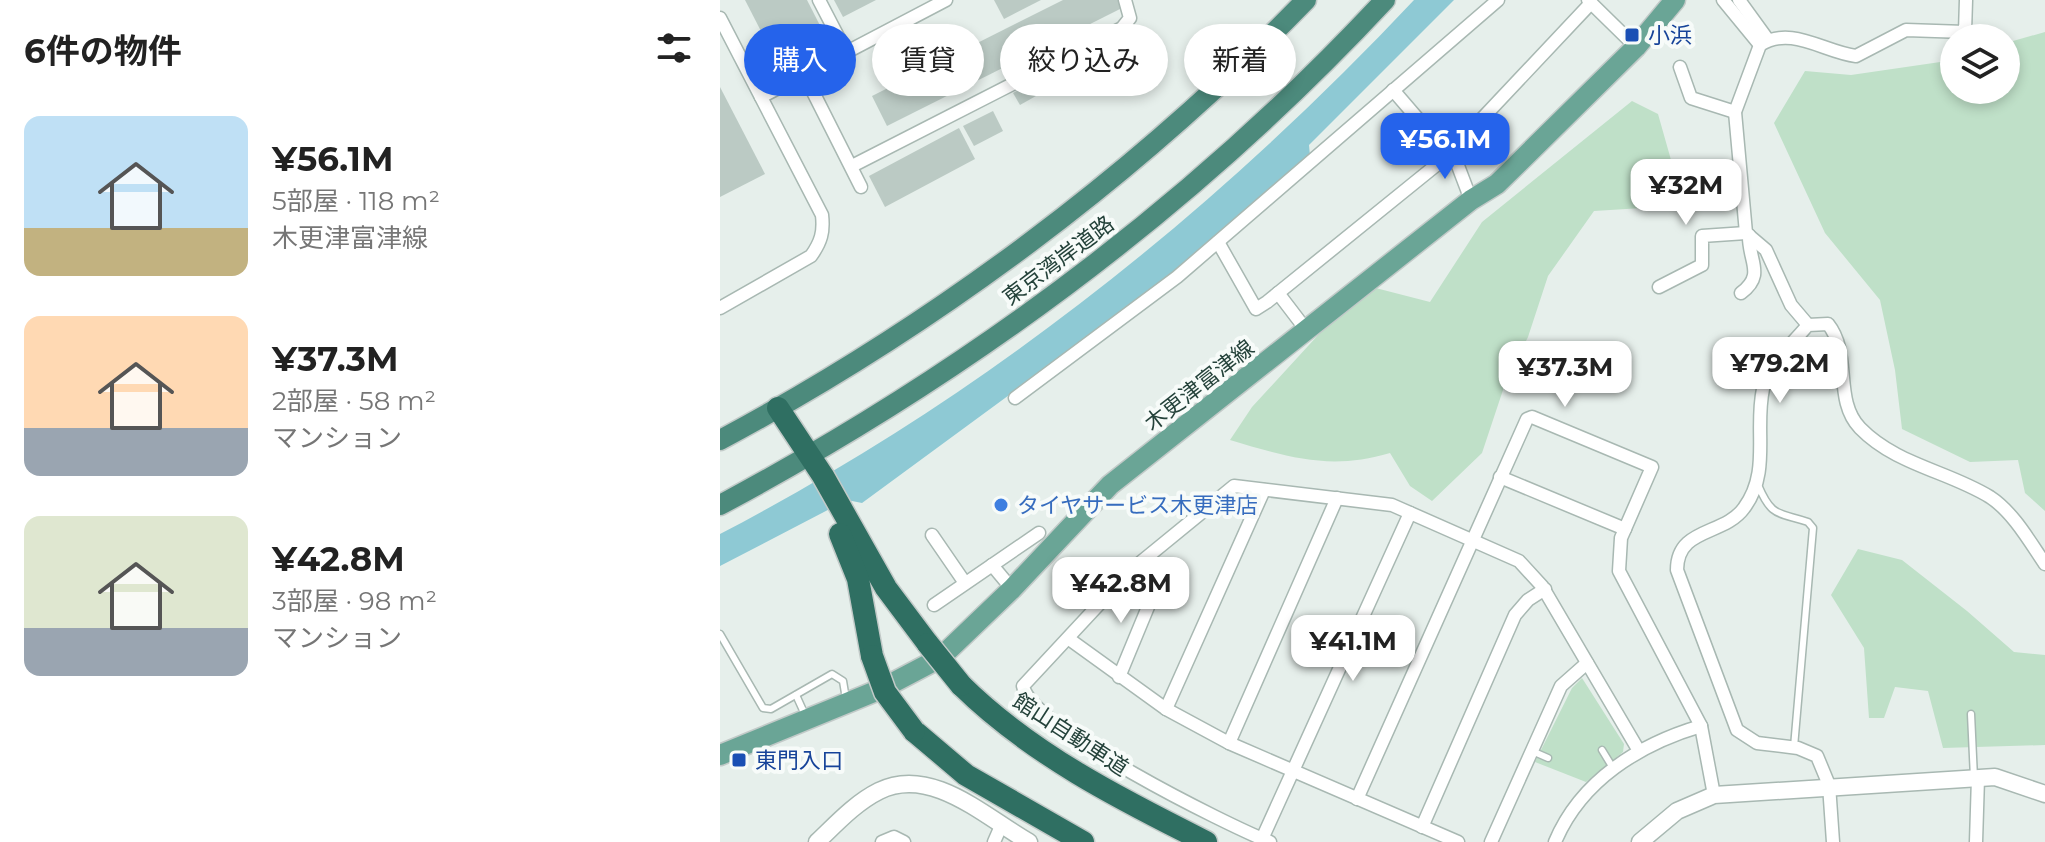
<!DOCTYPE html>
<html lang="ja">
<head>
<meta charset="utf-8">
<style>
	body { margin:0; font-family:Montserrat,"Noto Sans JP",sans-serif; background:#f2f2f2; color:#222; height:100vh; display:flex; flex-direction:column; font-size:30px; white-space:nowrap }
	* { box-sizing:border-box; margin:0 }
	p { font-size:26px; color:#767676 }
	.icon { flex:none; width:44px; height:44px; fill:none; stroke:currentColor; stroke-width:2; stroke-linecap:round; stroke-linejoin:round }
	.map { position:relative; flex:1; overflow:hidden }
	.panel { display:flex; flex-direction:column; background:#fff; width:720px }
	.panel>* { flex:none }
	.guide { position:absolute; left:24px; top:24px; width:760px; height:72px; display:flex; gap:16px }
	.fabs { position:absolute; left:1220px; top:24px; display:grid; gap:16px }
	.fabs a { display:grid; place-items:center; width:80px; height:80px; border-radius:50%; background:#fff; box-shadow:0 4px 12px #0003; font-size:40px }
	.price { position:absolute; translate:-50% -68px; padding:0 18px; border-radius:16px; background:#fff; color:#222; font-size:26px; line-height:52px; filter:drop-shadow(0 2px 4px #0008) }
	.price::after { content:''; position:absolute; left:50%; top:48px; width:24px; height:18px; margin-left:-12px; background:inherit; clip-path:polygon(0 0,100% 0,50% 100%) }
	.price.current { background:#2563eb; color:#fff }
	ul { padding:0; list-style:none }
	li { display:flex; align-items:center; gap:24px; height:200px; padding:0 24px }
	li span { display:grid; place-items:center; flex:none; width:224px; height:160px; border-radius:16px; color:#555 }
	li>.icon { margin-inline-start:auto }
	span .icon { width:96px; height:96px; fill:#fffc; stroke-width:1 }
	li b { font-size:34px }
	h2 { display:flex; justify-content:space-between; align-items:center; height:96px; padding:0 24px; font-size:34px }
	.chip { padding:0 28px; border-radius:36px; background:#fff; box-shadow:0 4px 12px #0003; font-size:28px; line-height:72px }
	.chip.current { background:#2563eb; color:#fff }
	main { display:flex; flex:1; min-height:0 }
	.map>svg:first-child { display:block }
	.green { fill:#bfe0c8 }
	.water { fill:#8ec9d4 }
	.building { fill:#bbcac4 }
	.lines { fill:none; stroke-linecap:round; stroke-linejoin:round }
	.service-casing { stroke:#a8b8b2; stroke-width:9 }
	.minor-casing { stroke:#a8b8b2; stroke-width:15 }
	.tertiary-casing { stroke:#a8b8b2; stroke-width:19 }
	.primary-casing { stroke:#c2cac8; stroke-width:23 }
	.trunk-casing { stroke:#c2cac8; stroke-width:23 }
	.motorway-casing { stroke:#c2cac8; stroke-width:25 }
	.service { stroke:#fff; stroke-width:6 }
	.minor { stroke:#fff; stroke-width:12 }
	.tertiary { stroke:#fff; stroke-width:16 }
	.primary { stroke:#6aa596; stroke-width:20 }
	.trunk { stroke:#4c8a7c; stroke-width:20 }
	.motorway { stroke:#2f6f62; stroke-width:22 }
	.motorway-bridge-casing { stroke:#c2cac8; stroke-width:25; stroke-linecap:butt }
	.motorway-bridge { stroke:#2f6f62; stroke-width:22 }
	.transit-dot { fill:#1a4fb4; stroke:#f7fbf9; stroke-width:3 }
	.shop-dot { fill:#3f7fe0; stroke:#f7fbf9; stroke-width:3 }
	.labels { text-anchor:middle; stroke-width:8; stroke-linejoin:round; paint-order:stroke }
	.transit-label { font-size:22px; fill:#164399; stroke:#f7fbf9; text-anchor:start }
	.street-label { font-size:22px; fill:#24423a; stroke:#f7fbf9 }
	.shop-label { font-size:22px; fill:#366cbe; stroke:#f7fbf9; text-anchor:start }
</style>
</head>
<body>
<main>
<section class="panel">
<h2>6件の物件<svg class="icon" aria-label="filters" viewBox="0 0 24 24"><path d="M4 7h16M4 17h16"/><circle cx="9" cy="7" r="2"/><circle cx="15" cy="17" r="2"/></svg></h2>
<ul>
<li><span style="background:linear-gradient(#bfe0f5 70%,#c2b280 0)"><svg class="icon" aria-label="home" viewBox="0 0 24 24"><path d="M3 11l9-7 9 7M6 9v11h12V9"/></svg></span><div><b>¥56.1M</b><p>5部屋 · 118 m²</p><p>木更津富津線</p></div></li>
<li><span style="background:linear-gradient(#ffd9b3 70%,#9aa5b1 0)"><svg class="icon" aria-label="home" viewBox="0 0 24 24"><path d="M3 11l9-7 9 7M6 9v11h12V9"/></svg></span><div><b>¥37.3M</b><p>2部屋 · 58 m²</p><p>マンション</p></div></li>
<li><span style="background:linear-gradient(#dfe7d0 70%,#9aa5b1 0)"><svg class="icon" aria-label="home" viewBox="0 0 24 24"><path d="M3 11l9-7 9 7M6 9v11h12V9"/></svg></span><div><b>¥42.8M</b><p>3部屋 · 98 m²</p><p>マンション</p></div></li>
</ul>
</section>
<div class="map">
<svg width="1325" height="842" viewBox="0 0 1325 842">
	<rect width="100%" height="100%" fill="#e6efeb"/>
	<g class="green">
		<path d="M1325 32V511L1305 493 1298 460 1250 462 1182 429 1175 370 1160 300 1105 233 1054 123 1085 71 1131 75 1234 60V90H1286V43Z"/>
		<path d="M912 101 938 114 953 167 955 206 874 211 828 276 808 337 786 381 762 453 712 501 690 486 670 453C610 471 567 457 510 440L532 407 644 285 710 302 762 222Z"/>
		<path d="M1138 549 1182 560 1247 611 1294 652 1325 655V745L1223 748 1208 691 1175 687 1164 718H1149L1144 648 1111 595Z"/>
		<path d="M862 678 904 744 903 752 866 782 815 762 852 688Z"/>
	</g>
	<path class="water" d="M694 0H734L589 145 590 156 458 271 142 503 127 500 0 566V534C261 398 493 214 694 0Z"/>
	<g class="building">
		<path d="M25 0H87L112 49 63 74Z"/>
		<path d="M114 0H156L123 17Z"/>
		<path d="M274 0H321L284 19Z"/>
		<path d="M343 0H401L404 7 167 126 152 96Z"/>
		<path d="M345 66 351 78 327 90 321 78Z"/>
		<path d="M317 80 323 92 300 105 293 93Z"/>
		<path d="M0 87 45 174 0 197Z"/>
		<path d="M273 111 283 131 254 146 243 126Z"/>
		<path d="M239 128 255 159 165 207 149 176Z"/>
	</g>
	<g class="lines">
		<defs>
			<g id="service">
				<path d="M1038 485C1052 518 1058 512 1088 522L1093 528 1074 747"/>
				<path d="M0 634 43 708 51 709 112 674 123 681 126 699"/>
				<path d="M76 695 86 717"/>
				<path d="M1251 714 1254 778"/>
				<path d="M882 750 893 768"/>
				<path d="M812 751 828 758"/>
			</g>
			<g id="minor">
				<path d="M99 0 126 52"/>
				<path d="M868 0 916 47"/>
				<path d="M1003 0 1040 45"/>
				<path d="M1019 0 1048 40"/>
				<path d="M0 18 102 215C104 232 101 242 91 256L0 308"/>
				<path d="M960 67 971 98 1015 112"/>
				<path d="M84 74 141 187"/>
				<path d="M673 90 728 154"/>
				<path d="M41 97 226 0"/>
				<path d="M732 150 751 200"/>
				<path d="M132 166 402 28 410 18 405 0"/>
				<path d="M498 242 536 309 547 302 725 158 871 3"/>
				<path d="M939 287 982 265V236L1026 233"/>
				<path d="M558 293 587 331"/>
				<path d="M1021 293C1046 274 1028 261 1029 235"/>
				<path d="M1088 325 1071 305 1046 250 1026 233 1015 112 1040 45C1071 25 1104 52 1136 56L1186 30 1245 32 1246 0"/>
				<path d="M295 398 457 277 778 0"/>
				<path d="M780 477 905 529"/>
				<path d="M212 535 245 583"/>
				<path d="M272 565 292 589"/>
				<path d="M214 605 319 533"/>
				<path d="M349 639 446 709 509 743 738 842"/>
				<path d="M399 677 435 590 434 584 410 571"/>
				<path d="M446 709 544 490"/>
				<path d="M509 743 617 498"/>
				<path d="M637 799 807 419 812 417 932 467 901 538 899 571 981 726 994 795"/>
				<path d="M702 827 795 615 808 600 825 589"/>
				<path d="M542 839 690 513"/>
				<path d="M162 842 174 837 184 842"/>
				<path d="M274 842 281 826"/>
				<path d="M550 842C507 825 311 728 303 686L410 571 514 486 672 505 799 561 822 586 919 751"/>
				<path d="M771 842 841 686 867 663"/>
				<path d="M835 842C861 780 920 744 981 726"/>
				<path d="M1113 842 1109 785 1097 756 1078 748 1037 743 1017 730 957 570C957 527 1004 536 1024 508 1051 472 1034 430 1043 389 1049 364 1072 344 1088 325L1108 324C1132 354 1113 400 1140 428 1176 465 1228 471 1270 497 1293 512 1310 542 1325 564"/>
				<path d="M1256 842 1258 778"/>
			</g>
			<g id="tertiary">
				<path d="M97 842C116 824 135 803 159 791 211 765 265 817 309 842"/>
				<path d="M920 842 957 811 994 795 1275 777 1325 794"/>
			</g>
			<path id="primary" d="M0 755 161 689 220 658 292 589 390 485 751 200 777 184 916 47 955 0"/>
			<g id="trunk">
				<path d="M0 440C215 325 416 175 586 0"/>
				<path d="M0 505C247 373 474 205 665 0"/>
			</g>
			<g id="motorway">
				<path d="M58 408 103 476 166 588 208 644"/>
				<path d="M120 534 138 579 152 656"/>
				<path d="M241 685C311 754 400 799 486 842"/>
				<path d="M194 731 246 775 363 842"/>
			</g>
		</defs>
		<use href="#service" class="service-casing"/>
		<use href="#minor" class="minor-casing"/>
		<use href="#tertiary" class="tertiary-casing"/>
		<use href="#primary" class="primary-casing"/>
		<use href="#trunk" class="trunk-casing"/>
		<use href="#motorway" class="motorway-casing"/>
		<use href="#service" class="service"/>
		<use href="#minor" class="minor"/>
		<use href="#tertiary" class="tertiary"/>
		<use href="#primary" class="primary"/>
		<use href="#trunk" class="trunk"/>
		<use href="#motorway" class="motorway"/>
		<defs>
			<g id="motorway-bridge">
				<path d="M208 644 241 685"/>
				<path d="M152 656 165 692 194 731"/>
			</g>
		</defs>
		<use href="#motorway-bridge" class="motorway-bridge-casing"/>
		<use href="#motorway-bridge" class="motorway-bridge"/>
	</g>
	<g class="transit-dot">
		<rect x="904" y="27" width="16" height="16" rx="4"/>
		<rect x="11" y="752" width="16" height="16" rx="4"/>
	</g>
	<circle class="shop-dot" cx="281" cy="505" r="8"/>
	<g class="labels">
		<g class="transit-label">
			<text x="928" y="43">小浜</text>
			<text x="35" y="768">東門入口</text>
		</g>
		<g class="street-label">
			<text transform="translate(338 260) rotate(-37)" y="8">東京湾岸道路</text>
			<text transform="translate(479 385) rotate(-38)" y="8">木更津富津線</text>
			<text transform="translate(351 734) rotate(33)" y="8">館山自動車道</text>
		</g>
		<g class="shop-label">
			<text x="297" y="513">タイヤサービス木更津店</text>
		</g>
	</g>
</svg>
<div class="fabs">
<a><svg class="icon" aria-label="layers" viewBox="0 0 24 24"><path d="M12 4l9 5-9 5-9-5zM3 14l9 5 9-5"/></svg></a>
</div>
<b class="price current" style="left:725px;top:181px">¥56.1M</b>
<b class="price" style="left:966px;top:227px">¥32M</b>
<b class="price" style="left:1060px;top:405px">¥79.2M</b>
<b class="price" style="left:845px;top:409px">¥37.3M</b>
<b class="price" style="left:401px;top:625px">¥42.8M</b>
<b class="price" style="left:633px;top:683px">¥41.1M</b>
<div class="guide">
<a class="chip current">購入</a>
<a class="chip">賃貸</a>
<a class="chip">絞り込み</a>
<a class="chip">新着</a>
</div>
</div>
</main>
</body>
</html>
